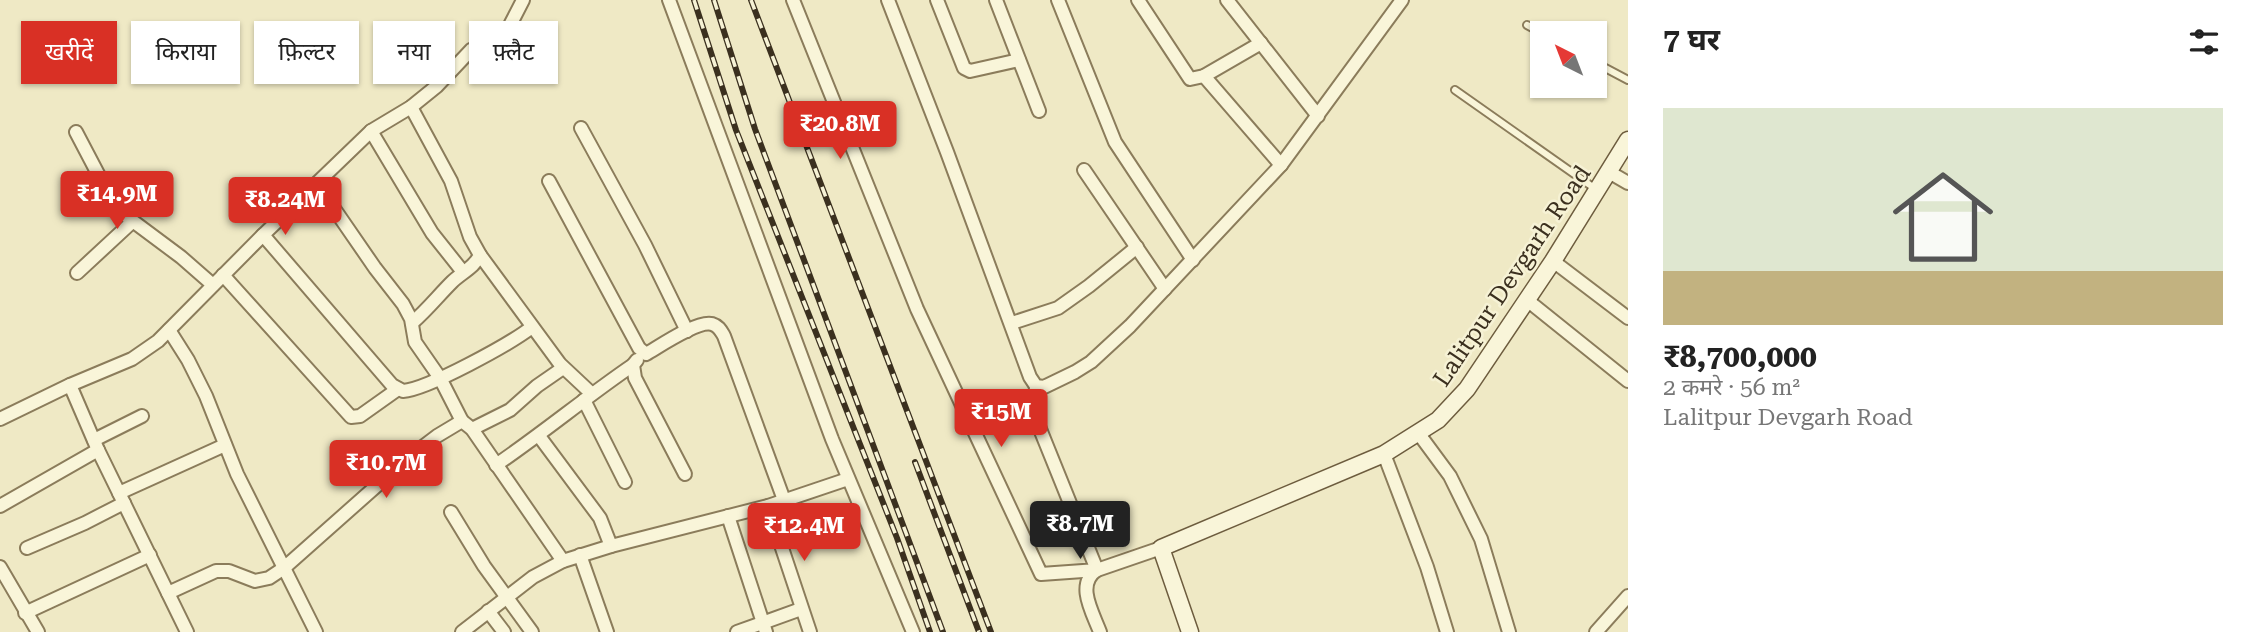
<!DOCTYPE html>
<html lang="hi">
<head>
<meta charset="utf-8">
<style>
	body { margin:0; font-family:"Roboto Serif","Noto Sans Devanagari",serif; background:#f6f6f6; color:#222; height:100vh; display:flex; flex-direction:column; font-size:26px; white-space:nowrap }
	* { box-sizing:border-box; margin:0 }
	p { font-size:23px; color:#767676 }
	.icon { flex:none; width:38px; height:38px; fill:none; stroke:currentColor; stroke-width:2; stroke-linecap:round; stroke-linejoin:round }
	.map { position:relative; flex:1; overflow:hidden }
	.drawer { display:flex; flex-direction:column; background:#fff; width:630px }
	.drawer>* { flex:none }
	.hud { position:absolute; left:21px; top:21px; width:665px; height:63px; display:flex; gap:14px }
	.needle { width:46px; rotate:318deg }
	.tools { position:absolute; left:1530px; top:21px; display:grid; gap:14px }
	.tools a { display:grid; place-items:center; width:77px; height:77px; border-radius:0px; background:#fff; box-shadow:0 2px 5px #0004; font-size:35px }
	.price { position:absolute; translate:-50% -60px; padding:0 16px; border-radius:7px; background:#d93025; color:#fff; font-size:23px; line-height:46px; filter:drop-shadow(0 2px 4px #0008) }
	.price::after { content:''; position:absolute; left:50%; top:42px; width:21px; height:16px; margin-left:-10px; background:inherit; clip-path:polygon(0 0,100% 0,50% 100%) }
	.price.current { background:#222; color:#fff }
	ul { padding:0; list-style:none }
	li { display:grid; align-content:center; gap:14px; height:371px; padding:0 35px }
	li+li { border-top:2px solid #e0e0e0 }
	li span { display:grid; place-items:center; height:217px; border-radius:0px; color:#555 }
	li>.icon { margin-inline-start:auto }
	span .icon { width:126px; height:126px; fill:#fffc; stroke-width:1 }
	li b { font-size:30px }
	h2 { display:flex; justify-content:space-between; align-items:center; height:84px; padding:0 35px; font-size:30px }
	.tag { padding:0 24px; border-radius:0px; background:#fff; box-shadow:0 2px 5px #0004; font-size:24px; line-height:63px }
	.tag.current { background:#d93025; color:#fff }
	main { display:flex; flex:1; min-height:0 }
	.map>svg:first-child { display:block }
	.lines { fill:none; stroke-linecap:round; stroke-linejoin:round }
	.lane-casing { stroke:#8b7c5b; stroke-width:10 }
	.street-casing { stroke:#8b7c5b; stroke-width:16 }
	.secondary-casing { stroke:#6d5c3e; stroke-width:19 }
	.lane { stroke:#f9f5d9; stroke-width:6 }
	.street { stroke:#f9f5d9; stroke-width:12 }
	.secondary { stroke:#f9f5d9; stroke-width:16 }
	.rail-casing { stroke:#3b301f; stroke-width:6 }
	.rail { stroke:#f6f2d5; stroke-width:3.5; stroke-dasharray:10; stroke-linecap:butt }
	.labels { text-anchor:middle; stroke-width:5; stroke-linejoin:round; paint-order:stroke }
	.street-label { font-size:24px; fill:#3b301f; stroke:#f6f2d5 }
</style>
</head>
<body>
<main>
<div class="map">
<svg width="1628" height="632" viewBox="0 0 1628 632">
	<rect width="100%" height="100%" fill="#efe9c5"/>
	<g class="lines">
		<defs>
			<g id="lane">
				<path d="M1527 25 1542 33"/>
				<path d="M1594 62 1628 80"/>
				<path d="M1455 90 1597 190"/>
			</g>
			<g id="street">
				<path d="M669 0 832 439 913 632"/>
				<path d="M793 0 917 309 1041 574 1097 570 1038 424 1035 413 1036 386"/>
				<path d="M888 0 947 152 1030 377 1036 386 1044 387 1075 372 1091 362 1130 326 1281 165 1402 0"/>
				<path d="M937 0 964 68 970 71 1019 60"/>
				<path d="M996 0 1039 111"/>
				<path d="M1058 0 1115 142 1193 260"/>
				<path d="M1138 0 1190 79 1204 76 1261 43"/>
				<path d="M1227 0 1318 116"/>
				<path d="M1204 76 1281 165"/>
				<path d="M411 107 451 181 470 237 480 255C475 267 461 273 452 282 438 296 427 310 412 323"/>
				<path d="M581 128 645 245 687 331"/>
				<path d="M371 131 432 233 463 272"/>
				<path d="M76 132 108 193 122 213 181 257 213 285"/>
				<path d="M1084 170 1165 289"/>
				<path d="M1609 172 1628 183"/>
				<path d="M549 181 639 348 646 354C660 346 698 320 712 324 719 326 721 331 724 336L784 500"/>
				<path d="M313 186 335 210 375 268 403 304 411 319 415 342 440 378 462 421"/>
				<path d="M263 235 392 385 403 391C428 389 510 344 532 327"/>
				<path d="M480 255 560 364 592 394"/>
				<path d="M1553 261 1628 318"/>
				<path d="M77 273 132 222"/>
				<path d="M223 275 351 417 360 416 398 389"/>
				<path d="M1527 300 1628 381"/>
				<path d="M1012 323 1058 308 1089 286 1137 247"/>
				<path d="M169 330 188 360 206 396 237 474 316 632"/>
				<path d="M637 360 633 365 635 378 685 474"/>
				<path d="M70 385 98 450 187 632"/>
				<path d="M584 400 625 482"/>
				<path d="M0 419 70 385 132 359 158 341 263 235 371 131 411 107 437 86 471 50 506 33 523 0"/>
				<path d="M472 429 510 410 537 386 563 368"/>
				<path d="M1419 434 1450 476 1481 539 1509 632"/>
				<path d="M539 436 600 518 611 546"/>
				<path d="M94 440 142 416"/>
				<path d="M1384 454 1427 567 1447 632"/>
				<path d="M496 465C543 433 586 397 633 365"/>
				<path d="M119 493 225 445"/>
				<path d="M0 506 98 450"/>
				<path d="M768 506 810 632"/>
				<path d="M451 512 484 566 532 632"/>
				<path d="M728 516 766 632"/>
				<path d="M27 548 85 523 124 503"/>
				<path d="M580 555 607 632"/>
				<path d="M0 567 38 632"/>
				<path d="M168 593 216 571H229L255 581 269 578 284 568 408 458 437 436 462 421 472 429 563 561"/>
				<path d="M488 611 504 632"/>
				<path d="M25 613 150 555"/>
				<path d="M462 632 533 577 563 561 611 546 768 506 848 479"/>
				<path d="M737 632 801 609"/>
				<path d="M1100 632C1093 613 1075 584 1097 570L1161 548"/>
				<path d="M1596 632 1628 596"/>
			</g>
			<path id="secondary" d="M1190 632 1161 548 1384 454 1438 420 1467 389 1553 261 1628 140"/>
		</defs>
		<use href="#lane" class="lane-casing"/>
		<use href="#street" class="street-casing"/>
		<use href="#secondary" class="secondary-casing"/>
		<use href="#lane" class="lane"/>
		<use href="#street" class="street"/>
		<use href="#secondary" class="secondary"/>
		<defs>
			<g id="rail">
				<path d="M694 0 736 130 897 538 930 632"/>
				<path d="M714 0 755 129 943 632"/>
				<path d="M751 0 991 632"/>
				<path d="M915 462 979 632"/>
			</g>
		</defs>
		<use href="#rail" class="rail-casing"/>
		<use href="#rail" class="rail"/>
	</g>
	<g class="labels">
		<g class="street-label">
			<text transform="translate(1512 276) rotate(-56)" y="8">Lalitpur Devgarh Road</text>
		</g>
	</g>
</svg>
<div class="tools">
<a><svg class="needle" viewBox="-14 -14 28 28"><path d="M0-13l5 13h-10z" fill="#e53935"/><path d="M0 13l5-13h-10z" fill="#767676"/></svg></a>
</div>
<b class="price" style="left:840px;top:161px">₹20.8M</b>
<b class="price" style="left:117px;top:231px">₹14.9M</b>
<b class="price" style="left:285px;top:237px">₹8.24M</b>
<b class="price" style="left:1001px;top:449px">₹15M</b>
<b class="price" style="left:386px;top:500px">₹10.7M</b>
<b class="price current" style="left:1080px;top:561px">₹8.7M</b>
<b class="price" style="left:804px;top:563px">₹12.4M</b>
<div class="hud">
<a class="tag current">खरीदें</a>
<a class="tag">किराया</a>
<a class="tag">फ़िल्टर</a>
<a class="tag">नया</a>
<a class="tag">फ़्लैट</a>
</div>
</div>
<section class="drawer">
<h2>7 घर<svg class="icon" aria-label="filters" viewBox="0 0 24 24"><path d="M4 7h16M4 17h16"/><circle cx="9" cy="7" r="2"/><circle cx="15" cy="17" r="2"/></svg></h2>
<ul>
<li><span style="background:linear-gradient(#dfe7d0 75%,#c2b280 0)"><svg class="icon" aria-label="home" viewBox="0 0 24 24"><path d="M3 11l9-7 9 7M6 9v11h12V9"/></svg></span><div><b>₹8,700,000</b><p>2 कमरे · 56 m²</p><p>Lalitpur Devgarh Road</p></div></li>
</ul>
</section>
</main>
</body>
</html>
